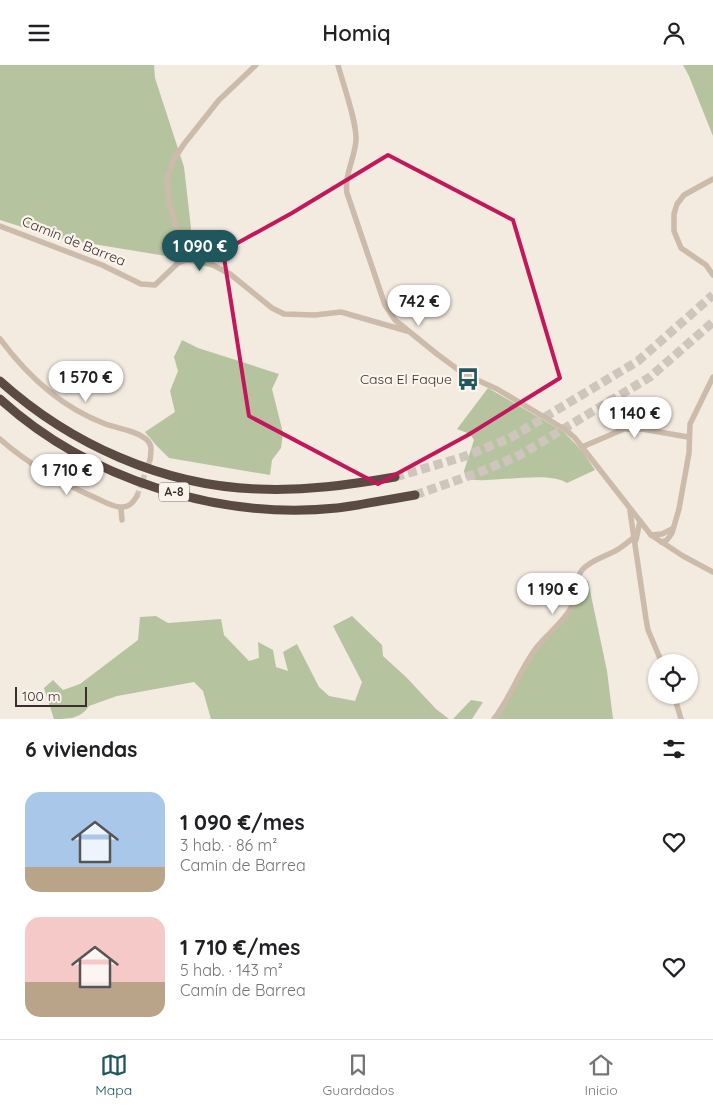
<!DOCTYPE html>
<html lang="es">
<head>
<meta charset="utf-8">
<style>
	body { margin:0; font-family:Quicksand,sans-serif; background:#f6f6f6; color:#202124; height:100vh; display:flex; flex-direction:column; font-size:19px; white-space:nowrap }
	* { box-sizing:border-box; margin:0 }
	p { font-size:16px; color:#757577 }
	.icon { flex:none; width:28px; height:28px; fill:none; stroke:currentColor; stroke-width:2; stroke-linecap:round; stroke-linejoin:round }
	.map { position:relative; height:654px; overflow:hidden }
	.drawer { display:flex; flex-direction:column; background:#fff; flex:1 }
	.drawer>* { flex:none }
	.tools { position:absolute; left:648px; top:589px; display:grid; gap:10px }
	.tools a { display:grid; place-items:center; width:50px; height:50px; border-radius:50%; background:#fff; box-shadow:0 1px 4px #0004; font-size:25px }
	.scale { position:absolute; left:15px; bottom:12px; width:72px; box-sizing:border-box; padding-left:5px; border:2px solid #3a2f2a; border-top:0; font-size:14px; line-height:18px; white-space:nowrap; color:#3a2f2a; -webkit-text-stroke:4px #faf4ed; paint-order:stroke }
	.price { position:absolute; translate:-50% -42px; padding:0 11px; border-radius:18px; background:#fff; color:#222; font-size:16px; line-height:32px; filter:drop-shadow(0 1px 2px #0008) }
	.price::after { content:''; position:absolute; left:50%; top:30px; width:15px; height:11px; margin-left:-8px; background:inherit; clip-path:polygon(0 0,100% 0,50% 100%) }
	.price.selected { background:#1f575c; color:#fff }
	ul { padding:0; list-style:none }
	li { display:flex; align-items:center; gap:15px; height:125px; padding:0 25px }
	li span { display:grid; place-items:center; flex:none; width:140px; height:100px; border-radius:15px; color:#555 }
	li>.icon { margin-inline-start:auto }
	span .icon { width:60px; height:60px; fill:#fffc; stroke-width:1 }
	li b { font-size:21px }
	h2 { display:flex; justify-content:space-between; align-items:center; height:60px; padding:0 25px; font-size:21px }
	header { display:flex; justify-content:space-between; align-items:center; height:65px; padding:0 25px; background:#fff; font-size:22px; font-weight:600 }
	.tabs { display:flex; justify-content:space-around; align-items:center; height:70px; border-top:1px solid #e0e0e0; background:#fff; font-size:14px; color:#757577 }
	.tabs a { display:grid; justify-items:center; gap:2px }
	.tabs .selected { color:#1f575c }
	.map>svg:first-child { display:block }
	.green { fill:#b6c39f }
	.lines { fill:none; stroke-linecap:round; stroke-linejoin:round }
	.minor-tunnel { stroke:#cec5bc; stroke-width:5.5; stroke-dasharray:5.5 3; stroke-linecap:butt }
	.highway-tunnel { stroke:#cec5bc; stroke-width:9; stroke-dasharray:9 4.5; stroke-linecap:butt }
	.minor { stroke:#ccbbab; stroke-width:5.5 }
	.highway { stroke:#5a4a42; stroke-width:9 }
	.marked { fill:none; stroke:#c2185b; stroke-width:4; stroke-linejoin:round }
	.labels { text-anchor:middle; stroke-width:4.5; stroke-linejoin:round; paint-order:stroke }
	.shield { fill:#faf4ed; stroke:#746a64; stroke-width:1 }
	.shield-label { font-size:12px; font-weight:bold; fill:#3a2f2a }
	.street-label { font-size:14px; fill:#3a2f2a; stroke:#faf4ed }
	.poi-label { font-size:14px; fill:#3a2f2a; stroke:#faf4ed; text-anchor:end }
</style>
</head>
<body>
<header><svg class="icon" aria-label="menu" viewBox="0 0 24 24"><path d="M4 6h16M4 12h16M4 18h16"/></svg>Homiq<svg class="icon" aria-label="person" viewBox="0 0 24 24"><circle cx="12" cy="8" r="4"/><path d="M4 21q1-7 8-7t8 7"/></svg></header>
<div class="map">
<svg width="713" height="654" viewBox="0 0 713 654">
	<rect width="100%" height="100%" fill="#f3eae0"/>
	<g class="green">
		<path d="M0 0H154L155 13 184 102 191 163 186 187 166 191 57 173 0 155Z"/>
		<path d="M683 0H713V71L689 11Z"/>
		<path d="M182 275 198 283 279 309 272 324 283 368 281 383 272 395 270 410 169 393 156 380 145 367 175 347 170 326 178 306 174 292Z"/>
		<path d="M488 323 564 367 583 387 595 405 567 418C547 405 492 419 466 414L464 406 474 375 470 369 457 364Z"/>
		<path d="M588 516 607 606 613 654H495L535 587 565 554 580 517Z"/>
		<path d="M156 551 168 558 221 554 224 570 249 596 259 593 258 577 273 585 276 602 288 606 283 587 297 579 319 622 329 631 355 636 362 617 333 561 352 551 382 580 383 591 406 612 436 644 449 654H211L203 626 194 617 117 631 89 641C81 654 67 654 54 654L44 623 53 615 63 625 80 619 138 575 140 552Z"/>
		<path d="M471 635 483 637 472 654H453Z"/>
	</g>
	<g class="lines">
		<path class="minor-tunnel" d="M137 431 150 395"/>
		<g class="highway-tunnel">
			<path d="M395 412 463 392 510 373 638 296 713 230"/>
			<path d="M415 430 480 407 520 390 650 312 713 257"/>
		</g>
		<g class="minor">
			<path d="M338 0C343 19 357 57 356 75 355 93 344 110 347 128L385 240 395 255 437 289 464 309 497 324 566 365 575 373 651 470 683 491 713 507"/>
			<path d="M713 114 684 130 677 139 674 149V166L681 183 706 200 713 210"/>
			<path d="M0 161 102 200 141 219 155 220 178 198 186 195 197 196 213 200 230 209 272 243 284 249 315 250 341 247 407 266"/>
			<path d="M186 195 169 137 167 112 173 96 184 79 219 35 256 0"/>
			<path d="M0 274C26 309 61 342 103 358 117 364 133 364 146 374 153 380 151 386 150 395"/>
			<path d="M0 374C28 399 62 418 96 433 103 436 114 443 122 442 130 442 133 437 137 431"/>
			<path d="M582 382 624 364H642L688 372"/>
			<path d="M121 443 122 455"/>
			<path d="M630 446 646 554 648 565 662 598"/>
			<path d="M651 470 662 469 672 464"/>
			<path d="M636 475 640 456"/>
			<path d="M661 477 667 475 672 468 679 444 689 388 690 359 713 312"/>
			<path d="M674 630 681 654"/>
			<path d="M494 654C511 632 520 604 537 582 548 568 564 557 572 541 577 530 574 515 582 505 590 496 601 493 611 488 619 485 627 478 633 473"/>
		</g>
		<g class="highway">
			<path d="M0 316C70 379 163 421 258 424 305 426 349 420 395 412"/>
			<path d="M0 334C88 414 218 455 337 443 363 440 389 434 415 430"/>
		</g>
	</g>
	<path class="marked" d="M388 90 513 155 560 313 468 370 378 419 249 351 223 186 292 148Z"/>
	<defs>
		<symbol id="bus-bare" viewBox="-9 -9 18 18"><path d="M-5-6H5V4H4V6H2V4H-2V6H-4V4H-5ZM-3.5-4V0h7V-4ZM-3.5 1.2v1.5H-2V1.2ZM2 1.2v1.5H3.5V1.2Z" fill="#1f575c" stroke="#faf4ed" stroke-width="2.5" paint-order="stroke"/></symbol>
	</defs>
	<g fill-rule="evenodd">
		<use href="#bus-bare" x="452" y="298" width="32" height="32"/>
	</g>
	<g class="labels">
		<rect class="shield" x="159" y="417.5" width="30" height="19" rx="4"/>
		<g class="shield-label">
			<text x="174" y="431">A-8</text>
		</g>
		<g class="street-label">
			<text transform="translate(74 176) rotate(22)" y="5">Camin de Barrea</text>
		</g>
		<g class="poi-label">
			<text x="452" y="319">Casa El Faque</text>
		</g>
	</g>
</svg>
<div class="tools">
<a><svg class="icon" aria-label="locate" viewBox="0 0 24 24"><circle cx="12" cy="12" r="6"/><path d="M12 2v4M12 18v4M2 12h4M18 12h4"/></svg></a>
</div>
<div class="scale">100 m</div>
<b class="price selected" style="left:200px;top:207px">1 090 €</b>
<b class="price" style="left:419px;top:262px">742 €</b>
<b class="price" style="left:86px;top:338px">1 570 €</b>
<b class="price" style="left:635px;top:374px">1 140 €</b>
<b class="price" style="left:67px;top:431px">1 710 €</b>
<b class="price" style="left:553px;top:550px">1 190 €</b>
</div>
<section class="drawer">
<h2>6 viviendas<svg class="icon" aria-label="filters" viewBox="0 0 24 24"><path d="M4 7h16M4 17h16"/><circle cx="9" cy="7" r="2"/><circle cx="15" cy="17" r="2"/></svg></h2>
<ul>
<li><span style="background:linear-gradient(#a9c7e8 75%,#b9a48a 0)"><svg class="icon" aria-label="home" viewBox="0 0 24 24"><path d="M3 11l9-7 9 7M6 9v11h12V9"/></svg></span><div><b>1 090 €/mes</b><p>3 hab. · 86 m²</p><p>Camin de Barrea</p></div><svg class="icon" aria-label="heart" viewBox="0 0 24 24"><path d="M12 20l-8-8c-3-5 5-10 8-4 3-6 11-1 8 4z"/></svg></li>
<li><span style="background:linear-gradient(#f6c9c9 65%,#b9a48a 0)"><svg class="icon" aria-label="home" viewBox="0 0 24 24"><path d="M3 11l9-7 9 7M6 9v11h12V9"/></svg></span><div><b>1 710 €/mes</b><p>5 hab. · 143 m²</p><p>Camín de Barrea</p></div><svg class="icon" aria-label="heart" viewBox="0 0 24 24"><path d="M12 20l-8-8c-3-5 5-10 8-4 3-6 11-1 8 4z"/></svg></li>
</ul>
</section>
<nav class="tabs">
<a class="selected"><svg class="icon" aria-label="map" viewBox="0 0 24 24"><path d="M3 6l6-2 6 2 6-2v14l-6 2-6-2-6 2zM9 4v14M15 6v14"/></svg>Mapa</a>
<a><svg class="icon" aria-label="saved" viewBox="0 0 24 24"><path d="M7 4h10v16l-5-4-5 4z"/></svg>Guardados</a>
<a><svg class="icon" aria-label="home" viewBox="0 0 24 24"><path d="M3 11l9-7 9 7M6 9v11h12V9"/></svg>Inicio</a>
</nav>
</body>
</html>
